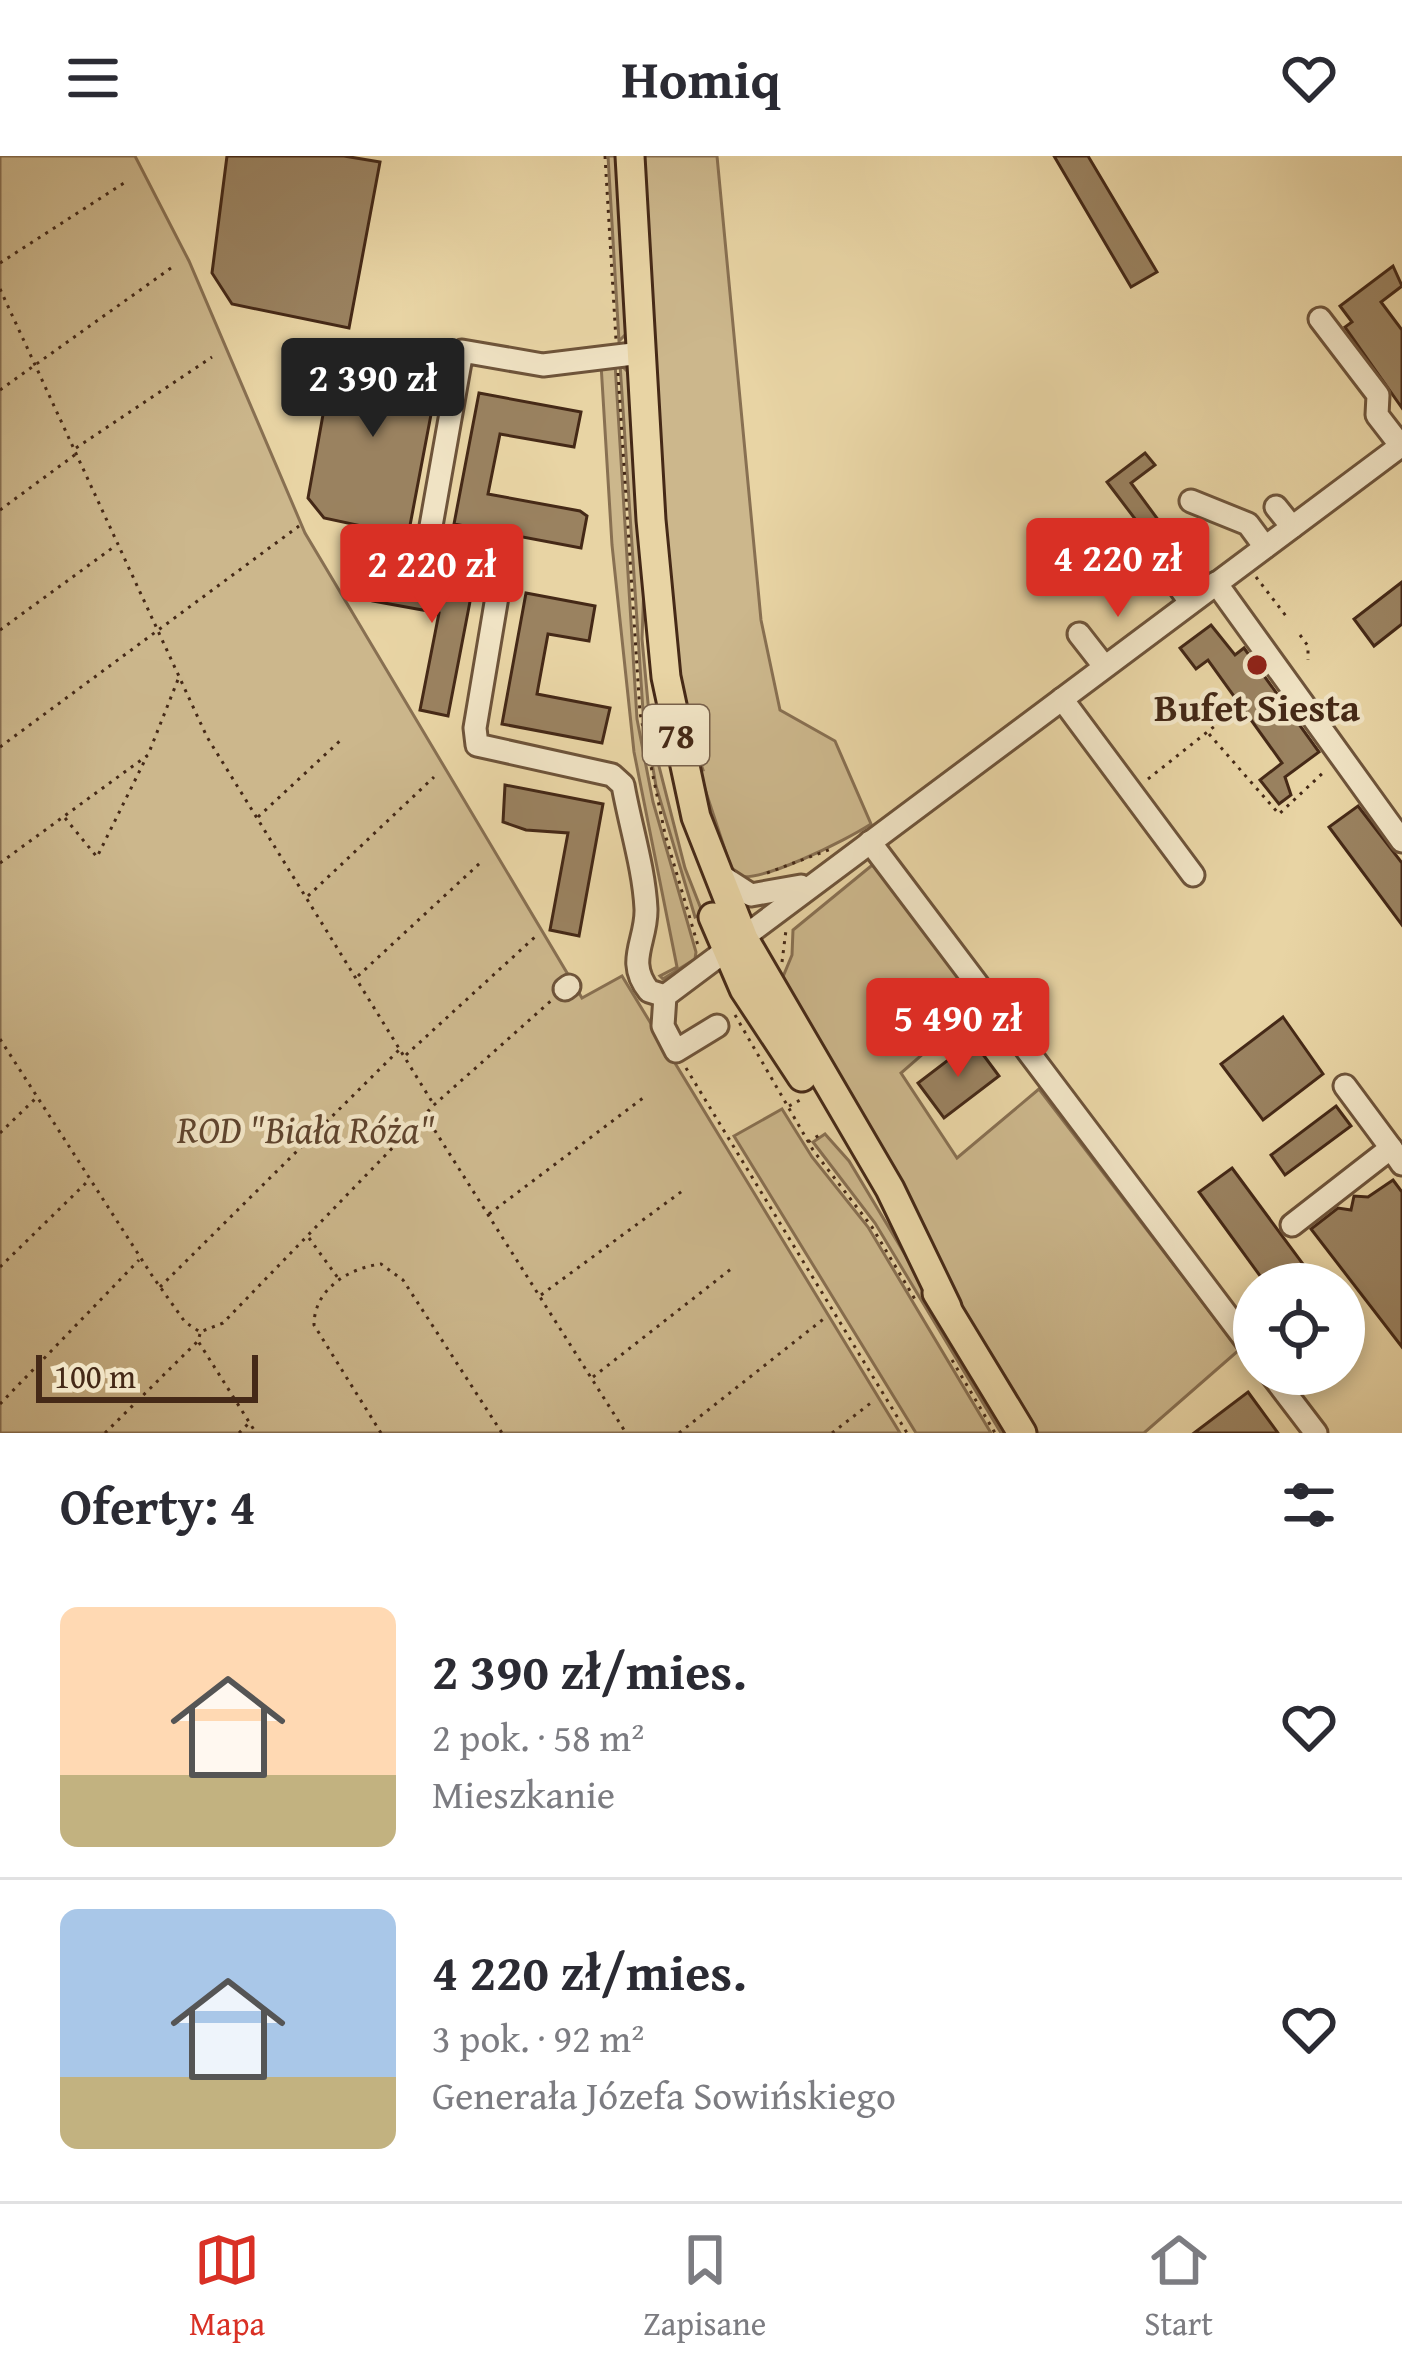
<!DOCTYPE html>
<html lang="pl">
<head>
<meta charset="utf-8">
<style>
	body { margin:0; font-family:"Gentium Book Plus",serif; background:#f2f2f3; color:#2b2b33; height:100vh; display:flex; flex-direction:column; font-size:45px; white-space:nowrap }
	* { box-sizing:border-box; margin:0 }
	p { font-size:39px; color:#7c7c81 }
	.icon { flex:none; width:66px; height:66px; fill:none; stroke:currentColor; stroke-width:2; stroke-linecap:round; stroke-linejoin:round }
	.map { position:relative; height:1277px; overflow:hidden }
	.panel { display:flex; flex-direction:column; background:#fff; flex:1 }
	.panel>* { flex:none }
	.fabs { position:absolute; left:1233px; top:1107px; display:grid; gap:24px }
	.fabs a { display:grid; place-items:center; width:132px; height:132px; border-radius:50%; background:#fff; box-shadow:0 6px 18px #0003; font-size:60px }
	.scale { position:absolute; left:36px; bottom:30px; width:222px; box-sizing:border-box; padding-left:12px; border:6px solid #452917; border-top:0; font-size:33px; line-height:42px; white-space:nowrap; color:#452917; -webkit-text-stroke:9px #f0e3c4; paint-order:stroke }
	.price { position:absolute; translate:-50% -102px; padding:0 27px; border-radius:12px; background:#d93025; color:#fff; font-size:39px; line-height:78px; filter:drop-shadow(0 3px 6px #0008) }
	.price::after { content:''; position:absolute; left:50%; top:72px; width:36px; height:27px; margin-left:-18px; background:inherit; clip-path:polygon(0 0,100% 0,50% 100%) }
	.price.on { background:#222; color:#fff }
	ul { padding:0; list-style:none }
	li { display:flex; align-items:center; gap:36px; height:300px; padding:0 60px }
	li+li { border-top:3px solid #e1e1e2 }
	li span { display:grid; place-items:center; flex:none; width:336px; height:240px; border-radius:18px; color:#555 }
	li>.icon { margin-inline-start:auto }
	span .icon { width:144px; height:144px; fill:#fffc; stroke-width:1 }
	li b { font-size:51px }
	h2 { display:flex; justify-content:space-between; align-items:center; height:144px; padding:0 60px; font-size:51px }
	header { display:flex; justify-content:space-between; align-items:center; height:156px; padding:0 60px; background:#fff; font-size:54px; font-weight:700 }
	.tabs { display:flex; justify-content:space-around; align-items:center; height:168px; border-top:3px solid #e1e1e2; background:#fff; font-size:33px; color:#7c7c81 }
	.tabs a { display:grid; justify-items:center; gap:6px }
	.tabs .on { color:#d93025 }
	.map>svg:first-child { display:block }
	.green { fill:#ccb78c; stroke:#887052; stroke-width:3 }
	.building { fill:#9a8260; stroke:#452917; stroke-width:3 }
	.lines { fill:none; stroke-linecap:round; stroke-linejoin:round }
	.minor-casing { stroke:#6e543a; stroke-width:27 }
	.major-casing { stroke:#452917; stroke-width:33 }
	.path { stroke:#452917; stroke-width:3; stroke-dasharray:3 6; stroke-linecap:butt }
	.minor { stroke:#f0e3c4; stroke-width:21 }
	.major { stroke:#e8d4a4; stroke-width:27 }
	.poi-dot { fill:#8f2418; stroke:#f0e3c4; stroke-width:4.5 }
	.labels { text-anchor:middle; stroke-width:9; stroke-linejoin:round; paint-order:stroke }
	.shield { fill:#f0e3c4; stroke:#78614b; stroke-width:3 }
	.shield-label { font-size:36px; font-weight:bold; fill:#452917 }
	.poi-label { font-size:39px; font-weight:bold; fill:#452917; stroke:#f0e3c4 }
	.park-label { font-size:39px; font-style:italic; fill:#60452e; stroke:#f0e3c4 }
</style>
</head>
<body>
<header><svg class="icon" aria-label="menu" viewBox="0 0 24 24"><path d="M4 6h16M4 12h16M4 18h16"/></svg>Homiq<svg class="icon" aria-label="heart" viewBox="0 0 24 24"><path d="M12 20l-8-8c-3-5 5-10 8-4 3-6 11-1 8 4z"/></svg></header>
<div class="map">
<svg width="1402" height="1277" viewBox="0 0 1402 1277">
	<rect width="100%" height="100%" fill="#e8d4a4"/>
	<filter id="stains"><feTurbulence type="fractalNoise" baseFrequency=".00167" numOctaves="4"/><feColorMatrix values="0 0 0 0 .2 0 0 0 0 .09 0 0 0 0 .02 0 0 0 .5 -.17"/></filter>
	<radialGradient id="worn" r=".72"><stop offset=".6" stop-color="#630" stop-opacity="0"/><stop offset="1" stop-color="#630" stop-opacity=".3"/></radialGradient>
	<g class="green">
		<path d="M0 0H135L189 105 305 377 582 842 622 820 900 1277H0Z"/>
		<path d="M608 0H620L628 176 619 185Z"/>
		<path d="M639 0H717L761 464 780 554 835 585 871 668C848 683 757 730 735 719L731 712 699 615 703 614 700 605 693 606 673 537Z"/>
		<path d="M615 207 637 563 653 646 696 796 695 803 663 823 660 820 677 811 634 596 612 389 601 208Z"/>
		<path d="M620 208 633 221 645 402 642 483 651 579 685 712 703 758 695 761 656 630 643 555Z"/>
		<path d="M876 706 979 849 901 917 957 1002 1039 933 1239 1194 1144 1277H1033L930 1104 780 828 792 799 793 774Z"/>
		<path d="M782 953 812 1001 868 1071 991 1277H916L734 980Z"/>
		<path d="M825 978 849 1005 1012 1277H1001L875 1067 813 986Z"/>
	</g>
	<g class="building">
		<path d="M227 0H344L380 6 349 172 232 148 212 117Z"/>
		<path d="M1054 0H1088L1157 116 1131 131Z"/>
		<path d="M1393 110 1402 130 1381 146 1402 174V252L1345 171 1352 166 1340 150Z"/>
		<path d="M335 192 440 211 408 380 324 362 308 342Z"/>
		<path d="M479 237 581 256 574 291 500 278 488 338 580 355 587 360 581 392 454 368Z"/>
		<path d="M1145 297 1155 309 1131 327 1159 365 1145 376 1107 326Z"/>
		<path d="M380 410 473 430 448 560 420 554 439 457 373 445Z"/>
		<path d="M1402 426V468L1374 490 1354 463Z"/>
		<path d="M526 437 595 450 589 485 548 478 537 538 610 552 602 587 502 568Z"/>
		<path d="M1211 469 1235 499 1244 492 1319 596 1285 621 1291 639 1279 648 1260 624 1282 607 1208 504 1196 513 1180 492Z"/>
		<path d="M505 629 603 648 579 780 550 774 568 677 526 674 503 666Z"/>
		<path d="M1358 650 1402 707V769L1329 671Z"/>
		<path d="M1283 861 1323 918 1263 964 1221 908Z"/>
		<path d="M973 885 999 920 944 962 918 927Z"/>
		<path d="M1336 950 1351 970 1285 1019 1271 999Z"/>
		<path d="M1232 1012 1314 1123 1307 1128H1266L1199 1036Z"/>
		<path d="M1393 1024 1402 1036V1191L1311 1073 1338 1052 1351 1054 1354 1040 1368 1041Z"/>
		<path d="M1248 1236 1278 1277H1194Z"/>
	</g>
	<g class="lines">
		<defs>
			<g id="minor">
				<path d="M1320 163 1378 239 1377 259 1401 290"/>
				<path d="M641 197 543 209 462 195 431 370C436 403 472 397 499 406L501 417 475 572 477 589 612 619 623 629C630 669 644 712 646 753 647 785 625 805 649 835L665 840"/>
				<path d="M1191 345 1248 368 1265 391"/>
				<path d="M1276 351 1292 371"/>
				<path d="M1175 425 1190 446"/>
				<path d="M1216 427 1402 685"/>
				<path d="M1079 478 1104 510"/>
				<path d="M1062 543 1193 719"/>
				<path d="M870 686 1254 1195"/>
				<path d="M720 719 751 739 801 730"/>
				<path d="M565 833 569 830"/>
				<path d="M717 870 676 895 663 870 665 840 1402 289"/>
				<path d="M1345 930 1391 992"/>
				<path d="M1292 1069 1391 992 1402 1008"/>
				<path d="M1271 1218 1316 1277"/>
			</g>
			<g id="major">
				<path d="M630 0 651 364 666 521 696 661 744 783 890 1033 947 1151"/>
				<path d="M713 761 744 833 802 921"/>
				<path d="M937 1137 1022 1277"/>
			</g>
		</defs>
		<use href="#minor" class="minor-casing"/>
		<use href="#major" class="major-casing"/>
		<g class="path">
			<path d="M605 0 616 184"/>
			<path d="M0 107 127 25"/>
			<path d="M0 133 207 581 434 949"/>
			<path d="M618 217 640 557 665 678 699 793"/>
			<path d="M0 234 171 112"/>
			<path d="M76 292 212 201"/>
			<path d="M0 354 76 298"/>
			<path d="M1256 421 1286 460"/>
			<path d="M0 474 115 390"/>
			<path d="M1300 479 1308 490V504"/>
			<path d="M1209 578 1279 658 1326 614"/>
			<path d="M0 591 299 370"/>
			<path d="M1148 623 1235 554"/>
			<path d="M258 661 342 583"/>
			<path d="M65 662 97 701 147 600"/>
			<path d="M0 707 148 599 179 521"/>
			<path d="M767 717 831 693"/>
			<path d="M308 740 434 621"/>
			<path d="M782 806 786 774"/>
			<path d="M358 820 480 707"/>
			<path d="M735 859 813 994 872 1071 916 1145"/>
			<path d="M0 883 153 1121 185 1166 200 1176 223 1167 434 949 553 843"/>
			<path d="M406 899 536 780"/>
			<path d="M686 912 907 1277"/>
			<path d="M789 950 802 943"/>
			<path d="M425 959 626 1277"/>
			<path d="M0 977 35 943"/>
			<path d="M808 986 821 978"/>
			<path d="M489 1058 643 942"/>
			<path d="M309 1082 338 1122"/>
			<path d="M0 1111 87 1026"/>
			<path d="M160 1131 399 894"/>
			<path d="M541 1139 685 1033"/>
			<path d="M200 1178 198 1185 256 1277"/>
			<path d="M952 1204 995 1277"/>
			<path d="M593 1221 731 1113"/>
			<path d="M0 1248 139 1104"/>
			<path d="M105 1277 198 1185"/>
			<path d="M239 1277 248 1268"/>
			<path d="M381 1277 314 1169C314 1133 349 1112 381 1108L403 1124 502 1277"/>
			<path d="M679 1277 826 1161"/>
			<path d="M832 1277 872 1246"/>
		</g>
		<use href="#minor" class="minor"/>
		<use href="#major" class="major"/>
	</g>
	<circle class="poi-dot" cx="1257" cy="509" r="12"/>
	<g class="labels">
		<rect class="shield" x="643" y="549" width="66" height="60" rx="9"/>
		<g class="shield-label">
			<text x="676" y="592">78</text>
		</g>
		<g class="poi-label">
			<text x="1257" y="565">Bufet Siesta</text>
		</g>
		<g class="park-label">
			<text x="306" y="987">ROD "Biała Róża"</text>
		</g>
	</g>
	<rect width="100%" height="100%" filter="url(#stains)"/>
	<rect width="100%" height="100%" fill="url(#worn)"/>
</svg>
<div class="fabs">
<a><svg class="icon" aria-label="locate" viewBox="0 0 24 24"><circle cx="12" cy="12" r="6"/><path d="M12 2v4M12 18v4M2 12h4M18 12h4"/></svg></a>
</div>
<div class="scale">100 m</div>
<b class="price on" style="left:373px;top:284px">2 390 zł</b>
<b class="price" style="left:1118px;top:464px">4 220 zł</b>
<b class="price" style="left:432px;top:470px">2 220 zł</b>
<b class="price" style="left:958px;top:924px">5 490 zł</b>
</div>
<section class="panel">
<h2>Oferty: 4<svg class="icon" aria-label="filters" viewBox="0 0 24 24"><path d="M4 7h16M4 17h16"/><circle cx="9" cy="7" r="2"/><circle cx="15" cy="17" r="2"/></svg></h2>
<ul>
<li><span style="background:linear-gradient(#ffd9b3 70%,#c2b280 0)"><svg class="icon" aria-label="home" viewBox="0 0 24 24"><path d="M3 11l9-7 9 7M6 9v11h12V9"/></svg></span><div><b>2 390 zł/mies.</b><p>2 pok. · 58 m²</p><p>Mieszkanie</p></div><svg class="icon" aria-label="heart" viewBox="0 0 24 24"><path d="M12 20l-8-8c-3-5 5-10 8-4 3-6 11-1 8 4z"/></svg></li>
<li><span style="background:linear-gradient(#a9c7e8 70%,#c2b280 0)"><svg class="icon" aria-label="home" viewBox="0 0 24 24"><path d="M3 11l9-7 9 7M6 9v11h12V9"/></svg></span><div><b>4 220 zł/mies.</b><p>3 pok. · 92 m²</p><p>Generała Józefa Sowińskiego</p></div><svg class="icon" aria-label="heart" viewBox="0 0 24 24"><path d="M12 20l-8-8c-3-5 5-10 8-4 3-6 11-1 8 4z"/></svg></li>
</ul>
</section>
<nav class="tabs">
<a class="on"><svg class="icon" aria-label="map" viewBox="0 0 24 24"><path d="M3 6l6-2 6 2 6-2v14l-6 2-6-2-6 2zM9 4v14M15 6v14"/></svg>Mapa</a>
<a><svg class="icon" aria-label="saved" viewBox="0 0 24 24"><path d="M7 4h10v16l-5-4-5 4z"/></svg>Zapisane</a>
<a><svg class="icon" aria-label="home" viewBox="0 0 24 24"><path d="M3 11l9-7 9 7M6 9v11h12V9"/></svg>Start</a>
</nav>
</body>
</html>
